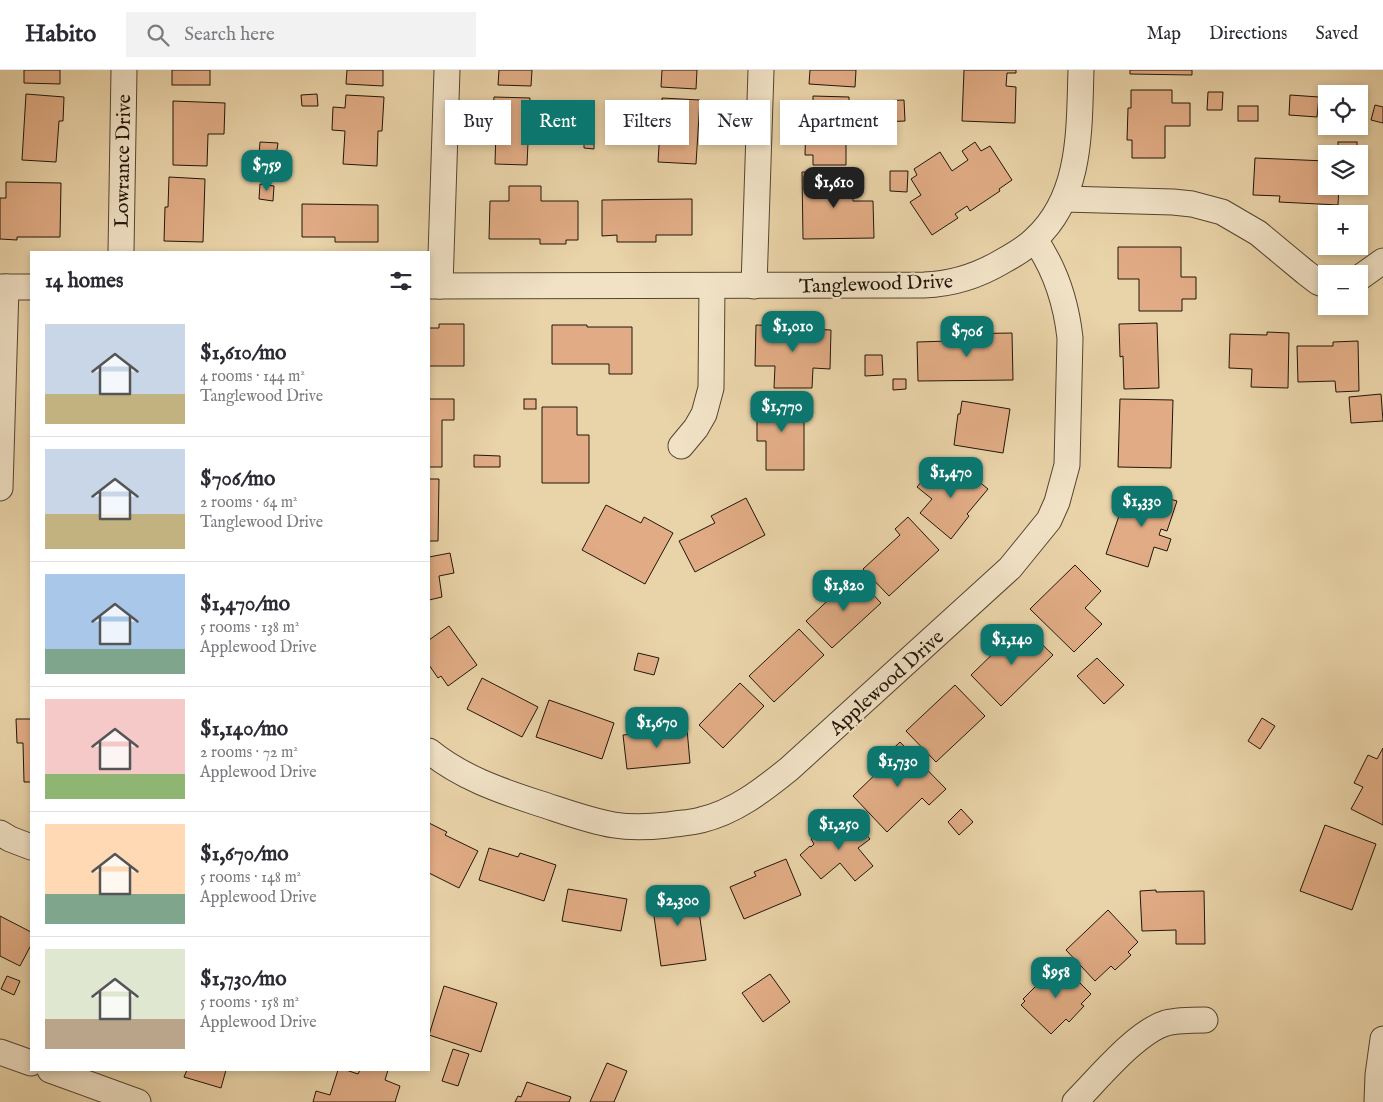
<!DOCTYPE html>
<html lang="en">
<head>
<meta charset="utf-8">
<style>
	body { margin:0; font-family:"IM FELL English",serif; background:#f2f2f3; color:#2b2b33; height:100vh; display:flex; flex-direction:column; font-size:19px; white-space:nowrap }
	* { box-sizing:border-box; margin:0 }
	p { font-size:16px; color:#7c7c81 }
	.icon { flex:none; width:28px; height:28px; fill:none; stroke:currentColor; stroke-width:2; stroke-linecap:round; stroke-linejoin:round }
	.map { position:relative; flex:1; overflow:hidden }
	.panel { position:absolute; left:30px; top:181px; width:400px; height:820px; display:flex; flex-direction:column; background:#fff; border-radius:0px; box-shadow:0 2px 8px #0003 }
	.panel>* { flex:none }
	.banner { position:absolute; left:445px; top:30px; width:475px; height:45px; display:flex; gap:10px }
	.tools { position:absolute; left:1318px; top:15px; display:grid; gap:10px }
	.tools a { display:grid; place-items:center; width:50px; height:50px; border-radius:0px; background:#fff; box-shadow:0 2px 8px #0003; font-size:25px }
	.price { position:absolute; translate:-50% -42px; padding:0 11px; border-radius:10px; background:#0f766e; color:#fff; font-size:16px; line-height:32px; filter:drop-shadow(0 1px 2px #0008) }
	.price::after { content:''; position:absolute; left:50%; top:30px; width:15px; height:11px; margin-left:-8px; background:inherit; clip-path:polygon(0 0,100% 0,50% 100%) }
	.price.selected { background:#222; color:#fff }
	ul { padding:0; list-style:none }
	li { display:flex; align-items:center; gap:15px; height:125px; padding:0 15px }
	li+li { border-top:1px solid #e1e1e2 }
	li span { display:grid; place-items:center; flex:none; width:140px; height:100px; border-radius:0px; color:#555 }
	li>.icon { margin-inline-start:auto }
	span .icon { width:60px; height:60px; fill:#fffc; stroke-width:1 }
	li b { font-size:21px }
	h2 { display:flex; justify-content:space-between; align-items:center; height:60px; padding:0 15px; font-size:21px }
	.pill { padding:0 18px; border-radius:0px; background:#fff; box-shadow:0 2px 8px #0003; font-size:18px; line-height:45px }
	.pill.selected { background:#0f766e; color:#fff }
	header { display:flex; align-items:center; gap:30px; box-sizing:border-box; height:70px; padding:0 25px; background:#fff; border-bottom:1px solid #e1e1e2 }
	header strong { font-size:24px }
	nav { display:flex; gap:28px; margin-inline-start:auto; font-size:18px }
	.search { width:350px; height:45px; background:#f2f2f3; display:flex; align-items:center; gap:12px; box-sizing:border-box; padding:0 18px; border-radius:0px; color:#7c7c81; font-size:19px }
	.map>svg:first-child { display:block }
	.building { fill:#e1ac85; stroke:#221609 }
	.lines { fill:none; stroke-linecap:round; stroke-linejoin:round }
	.street-casing { stroke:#544531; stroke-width:27 }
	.street { stroke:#f1e2c6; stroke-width:25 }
	.labels { text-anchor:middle; stroke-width:4.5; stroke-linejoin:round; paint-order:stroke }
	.street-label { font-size:20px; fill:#221609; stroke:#f1e2c6 }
</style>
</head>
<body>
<header>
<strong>Habito</strong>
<div class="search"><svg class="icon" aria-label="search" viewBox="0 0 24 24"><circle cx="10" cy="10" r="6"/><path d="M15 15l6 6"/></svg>Search here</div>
<nav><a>Map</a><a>Directions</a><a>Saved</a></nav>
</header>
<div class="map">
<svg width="1383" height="1032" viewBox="0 0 1383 1032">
	<rect width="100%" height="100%" fill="#e9d3a8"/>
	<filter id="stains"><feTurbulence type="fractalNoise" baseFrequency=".004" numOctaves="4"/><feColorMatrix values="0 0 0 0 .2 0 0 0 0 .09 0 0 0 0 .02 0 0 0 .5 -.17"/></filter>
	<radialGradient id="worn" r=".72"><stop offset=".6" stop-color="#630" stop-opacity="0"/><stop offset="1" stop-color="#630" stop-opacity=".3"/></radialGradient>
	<g class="building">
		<path d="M24 0H60V14L24 13Z"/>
		<rect x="172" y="0" width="38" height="15"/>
		<path d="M347 0H383V16L346 14Z"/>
		<path d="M499 0H532L531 16 498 15Z"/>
		<path d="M662 0H697L696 19 661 17Z"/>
		<path d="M810 0H856L855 17 809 14Z"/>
		<path d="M964 0H1016V3H1007L1006 16 1016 17 1015 53 962 51Z"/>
		<path d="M1130 0H1192V5L1130 4Z"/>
		<path d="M1131 20H1172V33H1190V56H1165V88H1132V70H1127L1128 38H1131Z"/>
		<path d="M1208 22H1223L1222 40H1207Z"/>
		<path d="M26 24 64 27 63 51H59L56 92 22 90Z"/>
		<path d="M317 24 318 36H302L301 25Z"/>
		<path d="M346 25 384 27 382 61H378L377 96 343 94 345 61 332 60 333 37 345 38Z"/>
		<path d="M1290 25 1319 27 1317 47 1289 45Z"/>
		<path d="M813 26 849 27V46H846V95H813V85H805L806 50 813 51Z"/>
		<path d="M494 27 530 28 527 95 495 94 496 59H492Z"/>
		<path d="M662 28 700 30 696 94 658 92 660 60 646 59 648 36H662Z"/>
		<path d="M904 30 905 51 883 52 881 31Z"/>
		<path d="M173 31 225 33 224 64H208L207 96 173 95Z"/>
		<path d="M1375 35 1383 37V53L1371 50Z"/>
		<rect x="1238" y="36" width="20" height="15"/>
		<path d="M584 65 594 66V79L584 78Z"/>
		<path d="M260 72 278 73 276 86 259 85Z"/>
		<path d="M975 72 981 81 990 76 1012 110 999 119 1000 121 970 141 967 136 955 144 958 148 932 165 910 132 921 125 911 109 917 105 914 99 940 82 952 101 968 90 962 81Z"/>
		<rect x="1338" y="72" width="19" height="11"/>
		<path d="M1255 88 1326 91V116H1339L1338 135 1279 132 1280 126 1253 125Z"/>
		<path d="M890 101H908L907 122 890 121Z"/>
		<path d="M802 102H835V112H853V131H873L874 168 803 169Z"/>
		<path d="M169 107 205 109 203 172 164 171 165 137H168Z"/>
		<path d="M6 112 61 113 60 167H17V170L0 169V128H6Z"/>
		<path d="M260 114 274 116 273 131 259 129Z"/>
		<path d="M509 116H541V131H578V170H566V174H540V169H489L490 131H509Z"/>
		<path d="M692 129V165H656V172H617V165L602 166V130Z"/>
		<path d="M302 134 378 135V172H335V167H302Z"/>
		<path d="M1118 177H1181V207H1196V229H1182V241H1139V209H1118Z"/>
		<path d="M1157 253 1159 318 1124 319 1123 286 1120 287 1119 254Z"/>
		<path d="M439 254H464V296H429V258H439Z"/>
		<path d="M552 255H587V257H632V304H609V294H552Z"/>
		<path d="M756 255 809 257V259L831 260 830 299 813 298 812 318H774L775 296H755Z"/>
		<path d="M1267 262 1289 263 1288 318 1251 317 1252 299 1229 298 1230 264 1267 265Z"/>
		<path d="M1012 263 1013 310 918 311 917 272 950 271V264Z"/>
		<path d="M1358 271 1359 321 1336 322 1335 311 1298 312 1297 276H1333V272Z"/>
		<path d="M865 285H882L883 305 865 306Z"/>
		<path d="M893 309H906V319L893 320Z"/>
		<path d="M1381 324 1383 351 1351 353 1349 327Z"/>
		<path d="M429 329H454V350H442V397H429Z"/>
		<rect x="524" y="329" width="12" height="10"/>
		<path d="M1120 329 1173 330 1171 398 1118 397Z"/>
		<path d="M757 330H804V400H766V371H757Z"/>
		<path d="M962 331 1010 339 1003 383 954 375 958 344H960Z"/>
		<path d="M542 337H577V365H589V413H542Z"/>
		<path d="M474 385 500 386V397H474Z"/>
		<path d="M960 396 988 419 967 444 969 446 951 469 920 443 932 429 917 417 933 398 948 411Z"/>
		<path d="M429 409H439L438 471H429Z"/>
		<path d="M1136 419 1177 431 1167 461 1161 459 1159 465 1171 469 1167 481 1154 477 1148 497 1106 484 1122 437 1130 439Z"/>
		<path d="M746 428 765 465 695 502 679 471 715 453 711 446Z"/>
		<path d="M606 435 641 453 644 447 673 463 645 514 582 480Z"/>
		<path d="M908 447 939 480 889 526 863 499 900 465 895 459Z"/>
		<path d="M450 483 454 503 439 506 442 527 429 530V487Z"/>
		<path d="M1075 495 1101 521 1085 538 1102 554 1074 582 1030 539Z"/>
		<path d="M855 505 881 533 832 578 806 551Z"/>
		<path d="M449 556 477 595 448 616 441 606 438 608 429 595V570Z"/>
		<path d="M1025 558 1053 585 1001 636 971 605 1005 572 1008 575Z"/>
		<path d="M799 559 824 585 774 632 749 606Z"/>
		<path d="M638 583 659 588 654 605 634 600Z"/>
		<path d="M1097 588 1124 615 1104 634 1077 606Z"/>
		<path d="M482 608 538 637 522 667 467 639Z"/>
		<path d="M740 613 764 636 723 678 699 655Z"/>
		<path d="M955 615 985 646 936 692 906 661Z"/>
		<path d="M549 630 614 653 602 689 536 667Z"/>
		<path d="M1262 648 1275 656 1260 679 1248 671Z"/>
		<path d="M16 649H31V712H24L23 673H17Z"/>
		<path d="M687 659 690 693 627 699 623 665Z"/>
		<path d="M900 672 946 719 929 735 922 728 887 762 853 726 885 695 880 691Z"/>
		<path d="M1383 678V755L1351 739 1363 717 1354 713 1368 685 1377 689Z"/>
		<path d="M961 739 973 752 959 765 948 752Z"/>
		<path d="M850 746 870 769 858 778 873 796 855 811 840 793 821 809 800 785 810 776 811 777 814 774 811 769 818 764 821 768 829 760 831 762Z"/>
		<path d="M429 753 447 762 445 765 478 781 459 818 429 803Z"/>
		<path d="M1325 755 1376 774 1352 840 1300 821Z"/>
		<path d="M489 778 518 787 520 783 556 795 544 831 479 810Z"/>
		<path d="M786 789 801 825 744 849 730 817 756 806 754 802Z"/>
		<path d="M692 818V821H696L706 890 661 896 651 825 682 821V819Z"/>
		<path d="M568 819 627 829 621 861 562 851Z"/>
		<path d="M1156 820V822L1204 821 1205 874H1176V860L1142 861 1140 821Z"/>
		<path d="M1108 840 1138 872 1128 882 1131 885 1115 900 1111 896 1095 911 1066 880Z"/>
		<path d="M0 846 31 862V875L20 896 0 886Z"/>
		<path d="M1061 894 1091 924 1081 934 1084 936 1069 952 1066 949 1051 964 1021 935 1025 931 1023 929 1041 911 1043 913Z"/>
		<path d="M770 904 790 932 763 952 742 923Z"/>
		<path d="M7 906 20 911 14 925 1 919Z"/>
		<path d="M444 916 497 933 481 982 429 965Z"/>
		<path d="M453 979 469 984 458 1016 442 1011Z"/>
		<path d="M607 993 627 1001 614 1032H590Z"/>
		<path d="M187 1000H226L221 1018 184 1007Z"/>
		<path d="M338 1000H346L358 1004 360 1000H388L385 1010 400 1016 395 1032H313L316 1021 330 1025Z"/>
		<path d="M527 1012 571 1027 569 1032H515L518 1026 521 1027Z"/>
	</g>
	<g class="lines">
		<defs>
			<g id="street">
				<path d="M1064 129 1173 132 1192 134 1222 142 1258 163 1305 202 1318 212 1326 215"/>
				<path d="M121 182 124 0"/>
				<path d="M1359 208 1383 191"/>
				<path d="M429 216 924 215C954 214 978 206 1003 191 1014 185 1026 178 1035 169 1082 126 1079 59 1081 0"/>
				<path d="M440 216 447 0"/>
				<path d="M754 216 761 0"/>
				<path d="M0 217H31"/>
				<path d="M681 376 696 358 704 344 711 318 712 216"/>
				<path d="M0 418 6 217"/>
				<path d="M429 681C461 707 498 720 538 733 563 741 589 751 614 755 632 758 650 757 668 755 679 753 690 753 701 750 735 742 763 720 789 699L1010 498 1049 450 1057 432 1067 395 1070 268C1066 232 1056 200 1035 170"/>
				<path d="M0 763 10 769 31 777"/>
				<path d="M0 982 31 993"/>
				<path d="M50 1000 138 1032"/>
				<path d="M1075 1032C1098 1009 1136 962 1166 953 1178 950 1192 950 1205 950"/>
				<path d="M1377 1032 1378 1005 1383 969"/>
			</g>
		</defs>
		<use href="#street" class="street-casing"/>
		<use href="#street" class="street"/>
	</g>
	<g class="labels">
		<g class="street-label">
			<text transform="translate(122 91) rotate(-89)" y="7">Lowrance Drive</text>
			<text transform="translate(876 213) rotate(-2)" y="7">Tanglewood Drive</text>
			<text transform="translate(886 612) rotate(-42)" y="7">Applewood Drive</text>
		</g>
	</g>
	<rect width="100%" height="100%" filter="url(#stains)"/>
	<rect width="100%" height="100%" fill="url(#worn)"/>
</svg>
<div class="tools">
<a><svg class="icon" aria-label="locate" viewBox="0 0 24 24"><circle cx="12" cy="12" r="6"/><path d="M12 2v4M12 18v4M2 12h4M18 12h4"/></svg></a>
<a><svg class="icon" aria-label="layers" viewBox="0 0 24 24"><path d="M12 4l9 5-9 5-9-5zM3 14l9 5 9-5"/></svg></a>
<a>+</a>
<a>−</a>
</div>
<b class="price" style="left:267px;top:122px">$759</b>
<b class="price selected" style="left:834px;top:139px">$1,610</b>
<b class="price" style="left:793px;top:283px">$1,010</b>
<b class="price" style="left:967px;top:288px">$706</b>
<b class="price" style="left:782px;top:363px">$1,770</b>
<b class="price" style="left:951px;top:429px">$1,470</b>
<b class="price" style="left:1142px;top:458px">$1,330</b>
<b class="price" style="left:844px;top:542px">$1,820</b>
<b class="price" style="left:1012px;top:596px">$1,140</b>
<b class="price" style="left:657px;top:679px">$1,670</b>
<b class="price" style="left:898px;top:718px">$1,730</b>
<b class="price" style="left:839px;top:781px">$1,250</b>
<b class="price" style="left:678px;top:857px">$2,300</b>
<b class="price" style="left:1056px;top:929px">$958</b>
<div class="banner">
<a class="pill">Buy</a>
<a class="pill selected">Rent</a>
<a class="pill">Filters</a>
<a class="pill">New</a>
<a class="pill">Apartment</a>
</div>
<section class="panel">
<h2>14 homes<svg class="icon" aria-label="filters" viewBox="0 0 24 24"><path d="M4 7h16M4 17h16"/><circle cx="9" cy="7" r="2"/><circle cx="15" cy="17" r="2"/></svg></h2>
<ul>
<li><span style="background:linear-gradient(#c9d6e8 70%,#c2b280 0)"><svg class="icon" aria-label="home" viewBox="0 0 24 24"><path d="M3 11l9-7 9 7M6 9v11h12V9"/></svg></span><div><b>$1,610/mo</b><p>4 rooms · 144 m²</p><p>Tanglewood Drive</p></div></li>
<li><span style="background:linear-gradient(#c9d6e8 65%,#c2b280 0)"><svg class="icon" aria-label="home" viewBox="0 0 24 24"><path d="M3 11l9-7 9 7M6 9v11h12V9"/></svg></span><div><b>$706/mo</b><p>2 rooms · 64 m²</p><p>Tanglewood Drive</p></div></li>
<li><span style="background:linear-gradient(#a9c7e8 75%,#7fa58c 0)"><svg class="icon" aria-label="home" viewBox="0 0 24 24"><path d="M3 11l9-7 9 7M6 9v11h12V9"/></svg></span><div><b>$1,470/mo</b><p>5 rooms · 138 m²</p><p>Applewood Drive</p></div></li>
<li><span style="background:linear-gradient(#f6c9c9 75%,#8fb573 0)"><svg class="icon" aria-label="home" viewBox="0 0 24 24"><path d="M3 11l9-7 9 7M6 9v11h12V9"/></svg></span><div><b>$1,140/mo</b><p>2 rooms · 72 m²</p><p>Applewood Drive</p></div></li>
<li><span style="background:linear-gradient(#ffd9b3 70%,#7fa58c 0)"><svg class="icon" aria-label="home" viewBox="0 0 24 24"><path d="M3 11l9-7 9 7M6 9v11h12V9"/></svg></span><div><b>$1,670/mo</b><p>5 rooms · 148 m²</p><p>Applewood Drive</p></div></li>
<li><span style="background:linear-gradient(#dfe7d0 70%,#b9a48a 0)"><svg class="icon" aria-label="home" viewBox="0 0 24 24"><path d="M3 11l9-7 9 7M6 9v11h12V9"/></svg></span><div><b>$1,730/mo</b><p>5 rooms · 158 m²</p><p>Applewood Drive</p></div></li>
</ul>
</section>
</div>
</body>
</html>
